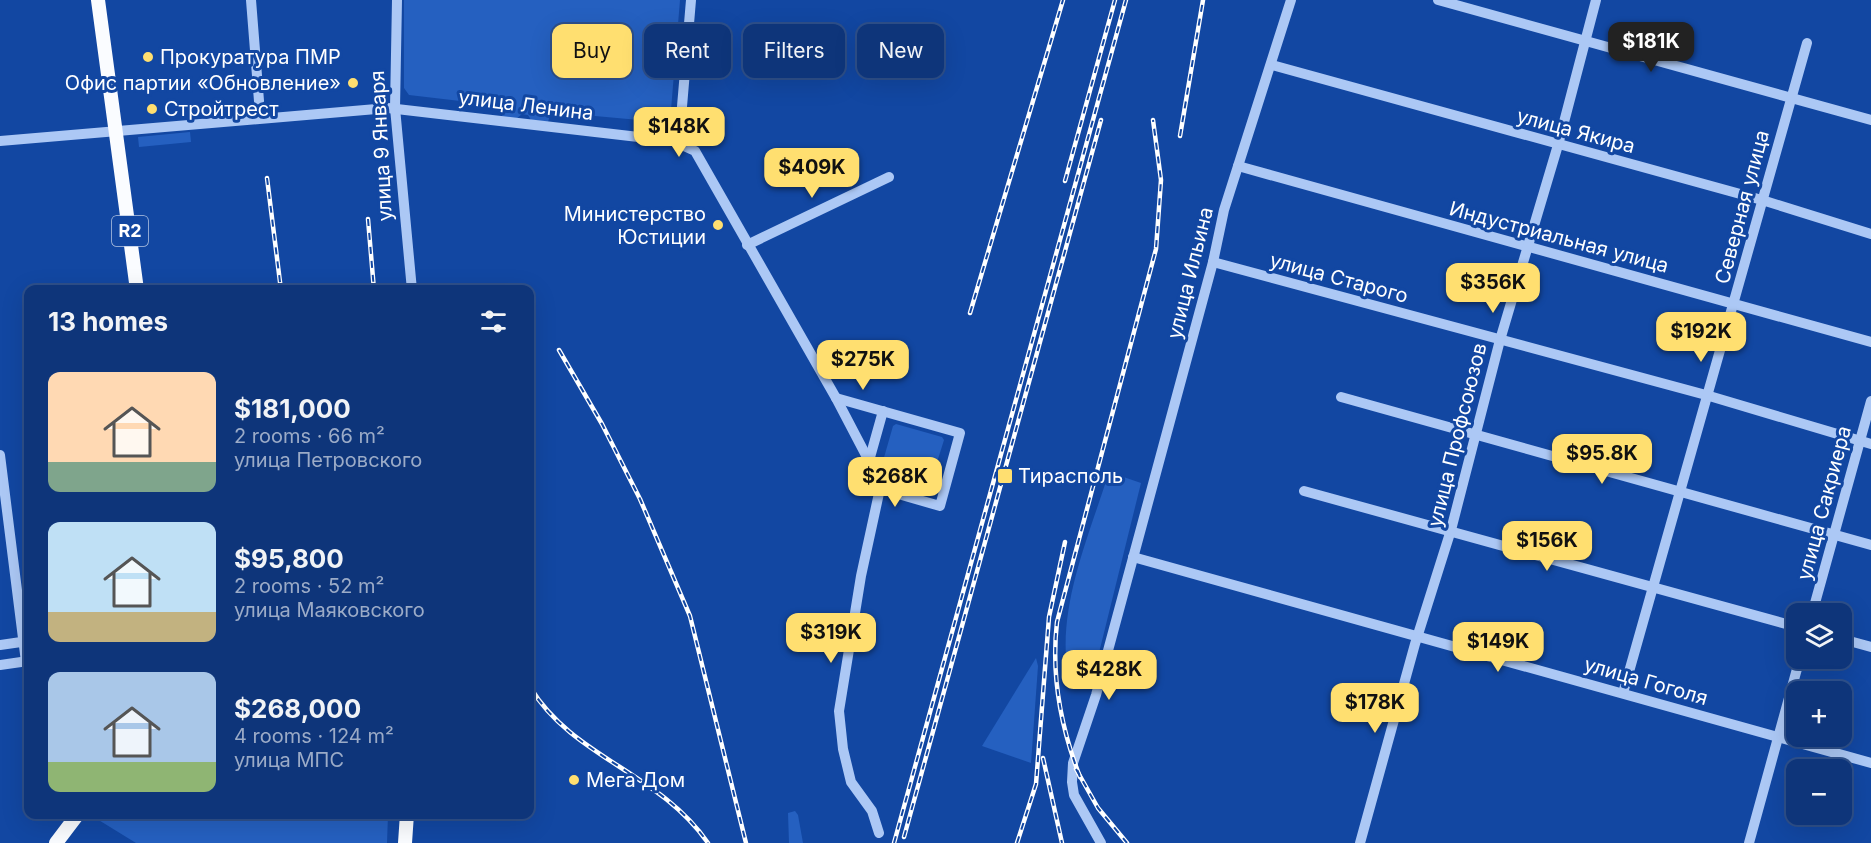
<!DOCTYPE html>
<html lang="en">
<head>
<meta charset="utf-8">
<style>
	body { margin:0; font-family:Inter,sans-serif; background:#1c4081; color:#f1f3f6; height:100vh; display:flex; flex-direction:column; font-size:22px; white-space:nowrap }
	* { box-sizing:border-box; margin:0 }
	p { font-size:20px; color:#9babc7 }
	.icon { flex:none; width:33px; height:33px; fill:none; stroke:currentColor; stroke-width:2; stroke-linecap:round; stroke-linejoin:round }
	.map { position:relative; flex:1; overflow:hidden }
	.panel { position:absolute; left:24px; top:285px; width:510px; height:534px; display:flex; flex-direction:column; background:#0e357a; border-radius:12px; box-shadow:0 6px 24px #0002,0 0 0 2px #2e508b }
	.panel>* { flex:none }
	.banner { position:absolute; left:552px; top:24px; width:570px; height:54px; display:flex; gap:12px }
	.tools { position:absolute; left:1786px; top:603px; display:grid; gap:12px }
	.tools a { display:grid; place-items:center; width:66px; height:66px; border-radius:12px; background:#0e357a; box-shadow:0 6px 24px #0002,0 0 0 2px #2e508b; font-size:30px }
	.price { position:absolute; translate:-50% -51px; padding:0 14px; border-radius:12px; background:#ffdf70; color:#111; font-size:20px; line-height:39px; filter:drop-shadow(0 2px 3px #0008) }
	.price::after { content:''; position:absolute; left:50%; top:36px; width:18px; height:14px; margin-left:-9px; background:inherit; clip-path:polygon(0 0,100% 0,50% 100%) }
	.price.active { background:#222; color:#fff }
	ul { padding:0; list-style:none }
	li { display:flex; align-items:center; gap:18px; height:150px; padding:0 24px }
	li span { display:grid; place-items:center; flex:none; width:168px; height:120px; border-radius:12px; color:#555 }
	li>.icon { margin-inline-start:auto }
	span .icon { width:72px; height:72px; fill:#fffc; stroke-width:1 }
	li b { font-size:26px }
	h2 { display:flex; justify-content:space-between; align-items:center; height:72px; padding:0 24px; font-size:26px }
	.chip { padding:0 21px; border-radius:12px; background:#0e357a; box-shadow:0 6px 24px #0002,0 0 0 2px #2e508b; font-size:21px; line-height:54px }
	.chip.active { background:#ffdf70; color:#111 }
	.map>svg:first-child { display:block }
	.green { fill:#2560c0 }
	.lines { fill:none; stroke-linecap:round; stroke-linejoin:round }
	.minor { stroke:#acc8f5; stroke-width:10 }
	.major { stroke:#fafcff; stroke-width:14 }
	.rail-casing { stroke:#fff; stroke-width:4.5 }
	.rail { stroke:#1247a2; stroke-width:2; stroke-dasharray:7; stroke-linecap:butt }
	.poi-dot { fill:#ffdf70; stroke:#1247a2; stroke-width:2 }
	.labels { text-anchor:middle; stroke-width:6; stroke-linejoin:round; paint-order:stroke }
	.shield { fill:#1247a2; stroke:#b8c8e3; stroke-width:1.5 }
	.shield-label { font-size:18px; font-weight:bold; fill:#fff }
	.poi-label { font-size:20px; fill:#fff; stroke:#1247a2; text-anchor:start }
	.street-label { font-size:20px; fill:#fff; stroke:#1247a2 }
</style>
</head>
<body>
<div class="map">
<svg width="1871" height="843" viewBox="0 0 1871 843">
	<rect width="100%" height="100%" fill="#1247a2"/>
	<g class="green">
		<path d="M404 0H680L671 110 651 108 650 121 551 112 548 122 531 120 528 115 522 114 516 119 502 117 503 106 409 95 404 88Z"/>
		<path d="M190 132 191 142 139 147 138 137Z"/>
		<path d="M896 424 942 437 944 440 927 494 888 482 881 468 893 426Z"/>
		<path d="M1109 472 1141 483 1094 673 1066 657C1062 595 1091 530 1109 472Z"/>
		<path d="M1036 658 1038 666 1031 763 982 746Z"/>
		<path d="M795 811 798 815 803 843H789L788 813Z"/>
		<path d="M98 815V814L388 815 387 843H136L97 819Z"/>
	</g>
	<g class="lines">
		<g class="minor">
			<path d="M251 0 259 101"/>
			<path d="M397 0 395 108 412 290"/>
			<path d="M1438 0 1871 120"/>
			<path d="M1272 65 1762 200 1871 234"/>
			<path d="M0 141 388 108 673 141 695 151 836 398 881 484 861 576 839 711 843 749 851 782 872 811 879 833"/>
			<path d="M679 142 691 0"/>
			<path d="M1238 166 1871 342"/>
			<path d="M747 245 889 177"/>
			<path d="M1213 262 1706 395 1871 444"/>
			<path d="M1341 397 1871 545"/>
			<path d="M836 398 960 433 940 506 881 489"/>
			<path d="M0 455 26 662"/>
			<path d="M869 461 883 411"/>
			<path d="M1304 491 1797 627"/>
			<path d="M1133 557 1871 763"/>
			<path d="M1812 614 1871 401"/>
			<path d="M1842 639 1871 647"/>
			<path d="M0 645 28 641"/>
			<path d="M0 665 28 661"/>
			<path d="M1623 693 1807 43"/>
			<path d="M1101 843 1074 795 1072 782 1073 763 1096 695 1213 262 1224 210 1291 0"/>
			<path d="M1360 843 1415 644 1451 530 1500 340 1558 145 1596 0"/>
			<path d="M1749 843 1800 658"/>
		</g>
		<g class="major">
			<path d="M98 0 137 290"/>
			<path d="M56 843 78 814"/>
			<path d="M405 843 407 814"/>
		</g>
		<defs>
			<g id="rail">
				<path d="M1180 136 1203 0"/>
				<path d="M267 178 281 290"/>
				<path d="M1065 181 1115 0"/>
				<path d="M368 219 374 290"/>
				<path d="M970 313 1063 0"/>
				<path d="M559 350 602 424 640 499 690 616 746 843"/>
				<path d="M530 687C573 758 659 772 708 843"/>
				<path d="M1043 758 1062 843"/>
				<path d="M1076 769 1098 808 1127 843"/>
				<path d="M1080 777C1061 728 1051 674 1057 622L1156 249 1161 180 1153 120"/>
				<path d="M904 837 1101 120"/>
				<path d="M894 843 1126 0"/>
				<path d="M1017 843 1036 784 1049 617 1065 542"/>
			</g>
		</defs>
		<use href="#rail" class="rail-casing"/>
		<use href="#rail" class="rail"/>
	</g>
	<g class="poi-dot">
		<circle cx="148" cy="57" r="6"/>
		<circle cx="353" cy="83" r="6"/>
		<circle cx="152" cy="109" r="6"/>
		<circle cx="718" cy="225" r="6"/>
		<rect x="997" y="468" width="16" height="16" rx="3"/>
		<circle cx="574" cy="780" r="6"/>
	</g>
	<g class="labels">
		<rect class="shield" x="112" y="216" width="36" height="30" rx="4.5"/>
		<g class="shield-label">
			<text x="130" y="237">R2</text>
		</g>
		<g class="poi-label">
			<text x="160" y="64">Прокуратура ПМР</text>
			<text x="341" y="90" text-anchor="end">Офис партии «Обновление»</text>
			<text x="164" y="116">Стройтрест</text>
			<text x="706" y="221" text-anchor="end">Министерство<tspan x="706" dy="23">Юстиции</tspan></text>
			<text x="1018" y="483">Тирасполь</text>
			<text x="586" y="787">Мега Дом</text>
		</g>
		<g class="street-label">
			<text transform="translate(526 105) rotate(7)" y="7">улица Ленина</text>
			<text transform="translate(1576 131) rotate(15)" y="7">улица Якира</text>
			<text transform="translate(381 146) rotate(-93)" y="7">улица 9 Января</text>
			<text transform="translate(1742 207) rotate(-75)" y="7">Северная улица</text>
			<text transform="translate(1559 237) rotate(15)" y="7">Индустриальная улица</text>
			<text transform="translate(1190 273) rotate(-76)" y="7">улица Ильина</text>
			<text transform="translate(1339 278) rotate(15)" y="7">улица Старого</text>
			<text transform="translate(1457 435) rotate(-76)" y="7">улица Профсоюзов</text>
			<text transform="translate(1824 503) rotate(-75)" y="7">улица Сакриера</text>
			<text transform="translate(1646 681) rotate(16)" y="7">улица Гоголя</text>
		</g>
	</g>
</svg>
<div class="tools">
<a><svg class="icon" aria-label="layers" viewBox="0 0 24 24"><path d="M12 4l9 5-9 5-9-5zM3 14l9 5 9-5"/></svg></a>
<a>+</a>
<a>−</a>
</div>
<b class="price active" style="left:1651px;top:73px">$181K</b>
<b class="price" style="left:679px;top:158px">$148K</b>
<b class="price" style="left:812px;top:199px">$409K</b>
<b class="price" style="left:1493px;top:314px">$356K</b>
<b class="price" style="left:1701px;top:363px">$192K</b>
<b class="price" style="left:863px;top:391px">$275K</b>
<b class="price" style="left:1602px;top:485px">$95.8K</b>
<b class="price" style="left:895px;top:508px">$268K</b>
<b class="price" style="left:1547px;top:572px">$156K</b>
<b class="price" style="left:831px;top:664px">$319K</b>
<b class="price" style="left:1498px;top:673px">$149K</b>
<b class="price" style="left:1109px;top:701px">$428K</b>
<b class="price" style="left:1375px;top:734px">$178K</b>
<div class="banner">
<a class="chip active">Buy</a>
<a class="chip">Rent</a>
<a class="chip">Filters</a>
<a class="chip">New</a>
</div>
<section class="panel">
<h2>13 homes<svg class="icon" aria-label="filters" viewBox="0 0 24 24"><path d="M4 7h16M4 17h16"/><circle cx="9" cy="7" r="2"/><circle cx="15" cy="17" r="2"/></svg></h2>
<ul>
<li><span style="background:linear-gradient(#ffd9b3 75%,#7fa58c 0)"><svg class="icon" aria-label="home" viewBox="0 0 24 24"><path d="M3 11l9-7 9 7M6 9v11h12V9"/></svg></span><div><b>$181,000</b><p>2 rooms · 66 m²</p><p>улица Петровского</p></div></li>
<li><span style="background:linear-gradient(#bfe0f5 75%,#c2b280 0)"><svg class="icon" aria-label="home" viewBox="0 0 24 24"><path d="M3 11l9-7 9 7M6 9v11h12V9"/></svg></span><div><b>$95,800</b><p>2 rooms · 52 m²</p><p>улица Маяковского</p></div></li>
<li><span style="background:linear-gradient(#a9c7e8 75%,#8fb573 0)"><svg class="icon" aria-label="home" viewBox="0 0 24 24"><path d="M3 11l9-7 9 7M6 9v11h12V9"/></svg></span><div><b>$268,000</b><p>4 rooms · 124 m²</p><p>улица МПС</p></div></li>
</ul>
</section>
</div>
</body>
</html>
